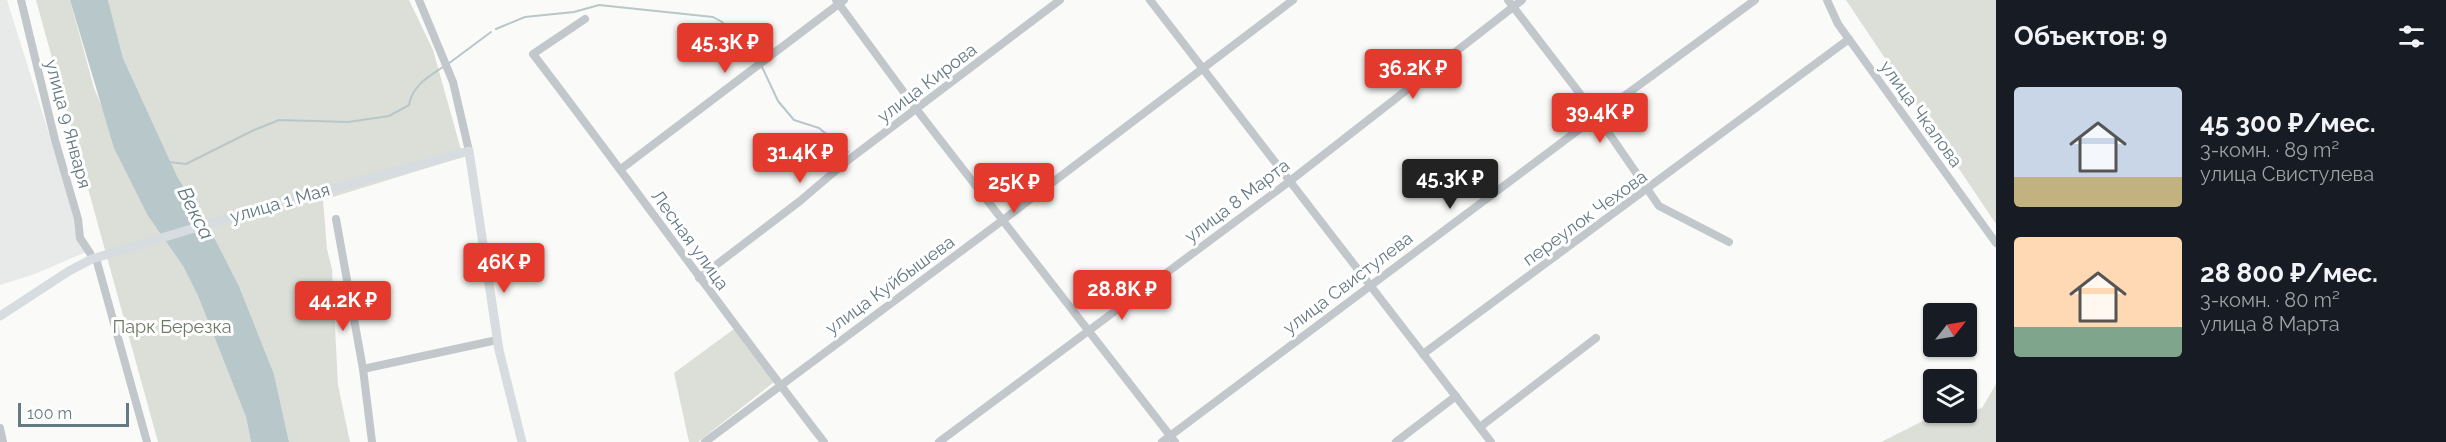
<!DOCTYPE html>
<html lang="ru">
<head>
<meta charset="utf-8">
<style>
	body { margin:0; font-family:Raleway,sans-serif; background:#20242c; color:#f1f3f6; height:100vh; display:flex; flex-direction:column; font-size:22px; white-space:nowrap }
	* { box-sizing:border-box; margin:0 }
	p { font-size:20px; color:#9ea1a6 }
	.icon { flex:none; width:33px; height:33px; fill:none; stroke:currentColor; stroke-width:2; stroke-linecap:round; stroke-linejoin:round }
	.map { position:relative; flex:1; overflow:hidden }
	.sheet { display:flex; flex-direction:column; background:#171b24; width:450px }
	.sheet>* { flex:none }
	.needle { width:39px; rotate:59deg }
	.buttons { position:absolute; left:1923px; top:303px; display:grid; gap:12px }
	.buttons a { display:grid; place-items:center; width:54px; height:54px; border-radius:6px; background:#171b24; box-shadow:0 2px 4px #0004; font-size:30px }
	.scale { position:absolute; left:18px; bottom:15px; width:111px; box-sizing:border-box; padding-left:6px; border:3px solid #657a83; border-top:0; font-size:16px; line-height:21px; white-space:nowrap; color:#657a83; -webkit-text-stroke:4px #fff; paint-order:stroke }
	.price { position:absolute; translate:-50% -51px; padding:0 14px; border-radius:6px; background:#e43a2e; color:#fff; font-size:20px; line-height:39px; filter:drop-shadow(0 2px 3px #0008) }
	.price::after { content:''; position:absolute; left:50%; top:36px; width:18px; height:14px; margin-left:-9px; background:inherit; clip-path:polygon(0 0,100% 0,50% 100%) }
	.price.current { background:#222; color:#fff }
	ul { padding:0; list-style:none }
	li { display:flex; align-items:center; gap:18px; height:150px; padding:0 18px }
	li span { display:grid; place-items:center; flex:none; width:168px; height:120px; border-radius:6px; color:#555 }
	li>.icon { margin-inline-start:auto }
	span .icon { width:72px; height:72px; fill:#fffc; stroke-width:1 }
	li b { font-size:26px }
	h2 { display:flex; justify-content:space-between; align-items:center; height:72px; padding:0 18px; font-size:26px }
	main { display:flex; flex:1; min-height:0 }
	.map>svg:first-child { display:block }
	.built { fill:#e8eae9 }
	.green { fill:#dbdfd7 }
	.water { fill:#b8c7c9 }
	.lines { fill:none; stroke-linecap:round; stroke-linejoin:round }
	.stream { stroke:#b8c7c9; stroke-width:2 }
	.minor { stroke:#c1c7ca; stroke-width:8 }
	.major { stroke:#d6dcdf; stroke-width:9 }
	.labels { text-anchor:middle; stroke-width:6; stroke-linejoin:round; paint-order:stroke }
	.street-label { font-size:18px; fill:#657a83; stroke:#fff }
	.park-label { font-size:18px; fill:#6c7a64; stroke:#fff }
	.water-label { font-size:20px; font-style:italic; fill:#60797c; stroke:#fff }
</style>
</head>
<body>
<main>
<div class="map">
<svg width="1996" height="442" viewBox="0 0 1996 442">
	<rect width="100%" height="100%" fill="#fafaf8"/>
	<path class="built" d="M0 0H7L86 252 35 274 0 285Z"/>
	<g class="green">
		<path d="M36 0H70L94 88 148 216 183 266 198 296 246 417 251 442H158Z"/>
		<path d="M108 0H409L433 50 463 157 323 200 327 249 332 269 338 385 350 442H289L274 374 239 286 216 241 177 176 123 58Z"/>
		<path d="M1846 0H1996V224Z"/>
		<path d="M734 329 774 382 698 442H689L674 373Z"/>
		<path d="M1996 384V442H1881L1923 421 1958 415 1982 408Z"/>
	</g>
	<path class="water" d="M70 0H108L123 58 177 176 216 241 239 286 274 374 289 442H251L246 417 198 296 183 266 148 216 114 148Z"/>
	<g class="lines">
		<g class="stream">
			<path d="M496 29 525 17 574 12 599 5 713 17 722 22 756 59"/>
			<path d="M448 64 491 32"/>
			<path d="M762 67 778 101 794 120 819 128 848 152"/>
			<path d="M169 162 186 164 252 131 279 120 348 122 389 116 409 105C412 86 428 77 443 67"/>
		</g>
		<g class="minor">
			<path d="M21 0 55 140 78 219 80 238 90 253"/>
			<path d="M419 0 453 82 469 151"/>
			<path d="M836 0 917 110 1175 442"/>
			<path d="M1150 0 1491 442"/>
			<path d="M1508 0 1597 116 1659 206 1729 242"/>
			<path d="M1827 0 1838 24 1996 243"/>
			<path d="M585 19 533 54C631 182 725 314 824 442"/>
			<path d="M621 169 844 0"/>
			<path d="M336 219 363 369 372 442"/>
			<path d="M97 262 147 442"/>
			<path d="M699 278 800 201 847 161 1060 0"/>
			<path d="M1423 354 1849 39"/>
			<path d="M363 369 497 340"/>
			<path d="M1480 427 1596 338"/>
			<path d="M0 428 3 442"/>
			<path d="M705 442 1003 220 1293 0"/>
			<path d="M939 442 1290 181 1522 0"/>
			<path d="M1162 442 1597 116 1755 0"/>
			<path d="M1396 442 1456 396"/>
		</g>
		<path class="major" d="M0 316 69 271 92 259 244 213 469 151 499 350 522 442"/>
	</g>
	<g class="labels">
		<g class="street-label">
			<text transform="translate(927 83) rotate(-37)" y="6">улица Кирова</text>
			<text transform="translate(1921 114) rotate(54)" y="6">улица Чкалова</text>
			<text transform="translate(68 124) rotate(75)" y="6">улица 9 Января</text>
			<text transform="translate(1237 201) rotate(-37)" y="6">улица 8 Марта</text>
			<text transform="translate(280 203) rotate(-16)" y="6">улица 1 Мая</text>
			<text transform="translate(1585 218) rotate(-36)" y="6">переулок Чехова</text>
			<text transform="translate(690 240) rotate(54)" y="6">Лесная улица</text>
			<text transform="translate(1348 283) rotate(-37)" y="6">улица Свистулева</text>
			<text transform="translate(890 285) rotate(-36)" y="6">улица Куйбышева</text>
		</g>
		<g class="park-label">
			<text x="172" y="333">Парк Березка</text>
		</g>
		<g class="water-label">
			<text transform="translate(196 213) rotate(63)" y="7">Векса</text>
		</g>
	</g>
</svg>
<div class="buttons">
<a><svg class="needle" viewBox="-14 -14 28 28"><path d="M0-13l5 13h-10z" fill="#e53935"/><path d="M0 13l5-13h-10z" fill="#9ea1a6"/></svg></a>
<a><svg class="icon" aria-label="layers" viewBox="0 0 24 24"><path d="M12 4l9 5-9 5-9-5zM3 14l9 5 9-5"/></svg></a>
</div>
<div class="scale">100 m</div>
<b class="price" style="left:725px;top:74px">45.3K ₽</b>
<b class="price" style="left:1413px;top:100px">36.2K ₽</b>
<b class="price" style="left:1600px;top:144px">39.4K ₽</b>
<b class="price" style="left:800px;top:184px">31.4K ₽</b>
<b class="price current" style="left:1450px;top:210px">45.3K ₽</b>
<b class="price" style="left:1014px;top:214px">25K ₽</b>
<b class="price" style="left:504px;top:294px">46K ₽</b>
<b class="price" style="left:1122px;top:321px">28.8K ₽</b>
<b class="price" style="left:343px;top:332px">44.2K ₽</b>
</div>
<section class="sheet">
<h2>Объектов: 9<svg class="icon" aria-label="filters" viewBox="0 0 24 24"><path d="M4 7h16M4 17h16"/><circle cx="9" cy="7" r="2"/><circle cx="15" cy="17" r="2"/></svg></h2>
<ul>
<li><span style="background:linear-gradient(#c9d6e8 75%,#c2b280 0)"><svg class="icon" aria-label="home" viewBox="0 0 24 24"><path d="M3 11l9-7 9 7M6 9v11h12V9"/></svg></span><div><b>45 300 ₽/мес.</b><p>3-комн. · 89 m²</p><p>улица Свистулева</p></div></li>
<li><span style="background:linear-gradient(#ffd9b3 75%,#7fa58c 0)"><svg class="icon" aria-label="home" viewBox="0 0 24 24"><path d="M3 11l9-7 9 7M6 9v11h12V9"/></svg></span><div><b>28 800 ₽/мес.</b><p>3-комн. · 80 m²</p><p>улица 8 Марта</p></div></li>
</ul>
</section>
</main>
</body>
</html>
